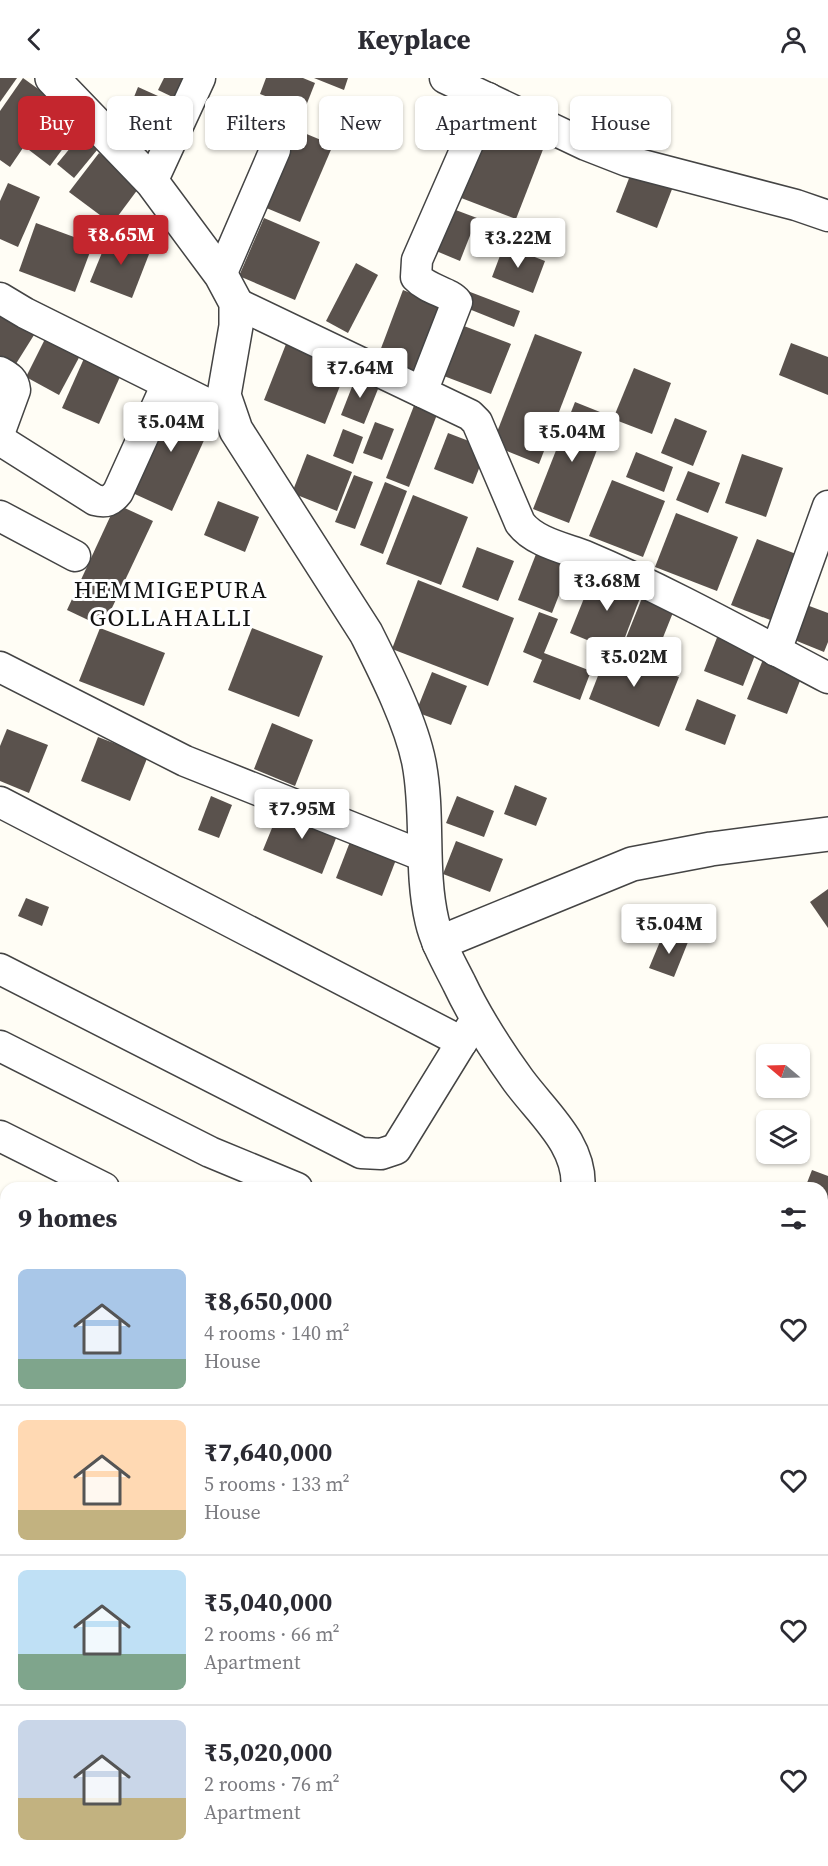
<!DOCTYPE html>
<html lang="en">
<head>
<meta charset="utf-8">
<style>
	body { margin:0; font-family:"Source Serif 4",serif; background:#f7f7f7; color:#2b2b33; height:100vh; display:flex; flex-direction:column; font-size:22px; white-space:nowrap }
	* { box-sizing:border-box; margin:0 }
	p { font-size:20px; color:#7c7c81 }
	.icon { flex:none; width:33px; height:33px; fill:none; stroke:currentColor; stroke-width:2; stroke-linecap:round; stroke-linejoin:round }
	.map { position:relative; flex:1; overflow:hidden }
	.sheet { position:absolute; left:0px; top:1104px; width:828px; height:684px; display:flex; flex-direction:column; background:#fff; border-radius:18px 18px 0 0; box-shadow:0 2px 4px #0004 }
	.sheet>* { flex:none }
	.top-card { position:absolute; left:18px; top:18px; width:792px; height:54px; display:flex; gap:12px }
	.needle { width:39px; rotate:289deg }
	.tools { position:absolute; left:756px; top:966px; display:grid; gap:12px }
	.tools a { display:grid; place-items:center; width:54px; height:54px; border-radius:9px; background:#fff; box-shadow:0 2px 4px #0004; font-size:30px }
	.price { position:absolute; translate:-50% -51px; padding:0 14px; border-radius:6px; background:#fff; color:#222; font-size:20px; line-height:39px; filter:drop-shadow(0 2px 3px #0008) }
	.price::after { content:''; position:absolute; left:50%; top:36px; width:18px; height:14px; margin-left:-9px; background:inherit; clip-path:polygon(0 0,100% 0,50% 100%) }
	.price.selected { background:#c4262e; color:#fff }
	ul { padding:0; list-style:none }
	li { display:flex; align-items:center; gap:18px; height:150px; padding:0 18px }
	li+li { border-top:2px solid #e1e1e2 }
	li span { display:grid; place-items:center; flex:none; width:168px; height:120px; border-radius:9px; color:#555 }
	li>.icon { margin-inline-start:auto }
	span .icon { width:72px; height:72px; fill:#fffc; stroke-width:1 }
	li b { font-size:26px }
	h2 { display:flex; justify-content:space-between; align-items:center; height:72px; padding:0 18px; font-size:26px }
	.pill { padding:0 21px; border-radius:9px; background:#fff; box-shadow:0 2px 4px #0004; font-size:21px; line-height:54px }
	.pill.selected { background:#c4262e; color:#fff }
	header { display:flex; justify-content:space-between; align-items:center; height:78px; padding:0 18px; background:#fff; font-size:27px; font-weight:700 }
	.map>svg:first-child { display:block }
	.building { fill:#5a524d }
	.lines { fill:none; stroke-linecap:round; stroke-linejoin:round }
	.minor-casing { stroke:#444; stroke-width:33 }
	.tertiary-casing { stroke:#444; stroke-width:36 }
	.minor { stroke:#fff; stroke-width:30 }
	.tertiary { stroke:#fff; stroke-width:33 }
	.labels { text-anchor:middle; stroke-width:6; stroke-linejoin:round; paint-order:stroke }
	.quarter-label { font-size:24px; letter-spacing:1.5px; fill:#111; stroke:#fff }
</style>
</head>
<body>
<header><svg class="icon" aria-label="back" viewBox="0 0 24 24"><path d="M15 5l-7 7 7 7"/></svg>Keyplace<svg class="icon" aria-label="person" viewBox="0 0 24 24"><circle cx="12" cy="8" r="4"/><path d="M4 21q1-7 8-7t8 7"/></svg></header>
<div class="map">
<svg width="828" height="1788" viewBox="0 0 828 1788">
	<rect width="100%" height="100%" fill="#fffdf5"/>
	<g class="building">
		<path d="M0 0H17L0 24Z"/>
		<path d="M23 0 55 23 10 89 0 82V33Z"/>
		<path d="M164 0H193L183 24 158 12Z"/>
		<path d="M266 0H303L315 5 304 33 260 16Z"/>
		<path d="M314 0H348L344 12Z"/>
		<path d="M138 9 178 27 168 51 128 34Z"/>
		<path d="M66 22 87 38 50 88 29 72Z"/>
		<path d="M489 33 549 56 516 141 456 118Z"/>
		<path d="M85 52 102 66 74 100 57 86Z"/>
		<path d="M297 52 333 67 300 144 264 129Z"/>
		<path d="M99 75 141 107 112 146 69 114Z"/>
		<path d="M633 90 674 106 657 150 616 134Z"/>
		<path d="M8 105 40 119 18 169 0 161V123Z"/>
		<path d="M445 128 477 140 460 183 429 170Z"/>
		<path d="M264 140 320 164 295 222 239 198Z"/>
		<path d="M36 145 93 166 75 214 19 193Z"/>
		<path d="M110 155 151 171 132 220 90 204Z"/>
		<path d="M504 167 545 183 533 215 492 199Z"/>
		<path d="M356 185 378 197 348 255 326 243Z"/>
		<path d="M403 212 441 227 414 296 377 281Z"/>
		<path d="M465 212 520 233 514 249 459 227Z"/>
		<path d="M0 236 39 249 14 289 0 280Z"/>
		<path d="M456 245 511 266 491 316 436 295Z"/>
		<path d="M48 255 82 274 59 317 26 299Z"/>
		<path d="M535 256 582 274 539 386 492 367Z"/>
		<path d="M288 261 349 285 325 346 264 322Z"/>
		<path d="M791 265 828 279V317L779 297Z"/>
		<path d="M86 276 123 292 99 346 62 330Z"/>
		<path d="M634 290 671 305 652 356 613 341Z"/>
		<path d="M357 296 380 306 364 346 341 337Z"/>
		<path d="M170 317 215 338 172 433 126 412Z"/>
		<path d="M575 324 610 338 569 445 533 431Z"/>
		<path d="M415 325 438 334 409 409 386 400Z"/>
		<path d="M675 340 707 353 693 388 661 375Z"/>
		<path d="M375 344 394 351 382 382 363 375Z"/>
		<path d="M343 351 363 359 353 386 333 378Z"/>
		<path d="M448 355 487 370 473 406 434 391Z"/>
		<path d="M636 374 673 389 664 414 626 399Z"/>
		<path d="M307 376 352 394 337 433 292 415Z"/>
		<path d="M742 376 783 390 766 439 725 425Z"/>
		<path d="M688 393 720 405 708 435 676 422Z"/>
		<path d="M354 397 373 404 355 451 335 444Z"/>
		<path d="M612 402 665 423 643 479 589 458Z"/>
		<path d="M385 404 407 413 383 476 360 467Z"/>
		<path d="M413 417 468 439 441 507 386 486Z"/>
		<path d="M218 423 259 439 245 474 204 457Z"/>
		<path d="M116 426 153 443 103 549 67 532Z"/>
		<path d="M676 435 738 459 717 513 655 489Z"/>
		<path d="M757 461 804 479 778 545 731 527Z"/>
		<path d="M477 469 514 483 498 523 462 509Z"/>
		<path d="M538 471 572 484 552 535 518 522Z"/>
		<path d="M595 493 643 512 619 575 570 555Z"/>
		<path d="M418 502 514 540 488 608 392 571Z"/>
		<path d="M646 510 678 522 658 572 626 560Z"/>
		<path d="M796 523 828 535V564L824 574 782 557Z"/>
		<path d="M539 534 558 541 544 575 591 593 580 622 533 604 542 582 523 574Z"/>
		<path d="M100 550 165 575 144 628 79 603Z"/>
		<path d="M252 550 323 578 299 639 228 612Z"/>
		<path d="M718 557 757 572 743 608 704 593Z"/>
		<path d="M608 572 679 599 659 649 589 621Z"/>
		<path d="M764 579 803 595 787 636 747 621Z"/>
		<path d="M432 594 467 608 451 647 416 634Z"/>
		<path d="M697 621 736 637 725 667 685 652Z"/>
		<path d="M272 645 313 662 295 708 254 691Z"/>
		<path d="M7 651 48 667 29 715 0 703V668Z"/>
		<path d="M98 659 148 678 130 723 81 703Z"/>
		<path d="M515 707 547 720 536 748 504 736Z"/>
		<path d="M211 718 232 727 219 760 198 752Z"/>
		<path d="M457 718 494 733 484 759 446 745Z"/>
		<path d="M281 728 340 750 322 796 263 772Z"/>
		<path d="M353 756 399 774 382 818 336 800Z"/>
		<path d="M456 763 503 781 490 814 443 796Z"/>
		<path d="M828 811V850L810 824Z"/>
		<path d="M26 820 49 829 42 848 18 838Z"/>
		<path d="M664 854 688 864 674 899 649 890Z"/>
		<path d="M812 1092 828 1098V1203L822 1200V1110H805Z"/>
		<path d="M0 1191 6 1193V1239L0 1237Z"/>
		<path d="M822 1356 828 1358V1376L822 1392Z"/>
		<path d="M828 1492V1529L822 1527V1507Z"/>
		<path d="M822 1531 828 1533V1547L822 1562Z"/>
		<path d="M470 1782H525L523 1788H485Z"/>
	</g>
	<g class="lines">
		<defs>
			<g id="minor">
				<path d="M445 0 586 67 627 83 796 127 828 138"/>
				<path d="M152 104 200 0"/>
				<path d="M221 197 275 72"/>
				<path d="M0 220 25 235 230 337"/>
				<path d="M236 225 470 337 477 344 520 445C534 464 564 470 585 478 668 513 748 558 828 600"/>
				<path d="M0 294C9 299 14 302 15 312L0 353"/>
				<path d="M422 314 457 224C449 214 428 212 416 199L417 182 488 20"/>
				<path d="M0 362 95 422C106 425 111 423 118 414L167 306"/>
				<path d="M0 438 75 478"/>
				<path d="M776 573 828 428"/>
				<path d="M0 589 185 683 426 779"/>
				<path d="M0 724 462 964"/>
				<path d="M0 891 361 1075 381 1076 396 1071 476 941"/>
				<path d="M0 968 210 1074 297 1110"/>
				<path d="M0 1058 104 1110"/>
				<path d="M0 1178 6 1181"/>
				<path d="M0 1262 6 1265"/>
				<path d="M0 1356 6 1359"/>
				<path d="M822 1447 828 1451"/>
				<path d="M0 1490 6 1493"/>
				<path d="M822 1607 828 1610"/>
				<path d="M0 1696 6 1699"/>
				<path d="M165 1782 176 1788"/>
				<path d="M628 1782 646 1788"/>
				<path d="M583 1788 586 1782"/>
			</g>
			<g id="tertiary">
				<path d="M52 0 152 104 221 197 236 225V248L224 317 236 352 366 555C385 593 411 644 419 685 429 737 420 792 432 843 437 865 449 885 459 905 476 941 495 970 518 1002 542 1035 581 1066 578 1110"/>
				<path d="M439 865 632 786 711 771 828 756"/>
				<path d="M418 1788 421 1782"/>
			</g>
		</defs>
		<use href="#minor" class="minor-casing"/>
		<use href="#tertiary" class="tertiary-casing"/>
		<use href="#minor" class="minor"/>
		<use href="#tertiary" class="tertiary"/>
	</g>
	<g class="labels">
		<g class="quarter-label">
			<text x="171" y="520">HEMMIGEPURA<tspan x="171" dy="28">GOLLAHALLI</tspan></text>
		</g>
	</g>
</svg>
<div class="tools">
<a><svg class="needle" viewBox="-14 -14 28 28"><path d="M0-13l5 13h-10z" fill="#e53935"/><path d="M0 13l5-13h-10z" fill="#7c7c81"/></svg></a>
<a><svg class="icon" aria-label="layers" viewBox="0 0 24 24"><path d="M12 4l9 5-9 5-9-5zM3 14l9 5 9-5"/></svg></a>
</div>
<b class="price selected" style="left:121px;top:188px">₹8.65M</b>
<b class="price" style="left:518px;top:191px">₹3.22M</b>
<b class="price" style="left:360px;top:321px">₹7.64M</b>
<b class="price" style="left:171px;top:375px">₹5.04M</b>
<b class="price" style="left:572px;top:385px">₹5.04M</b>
<b class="price" style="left:607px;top:534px">₹3.68M</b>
<b class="price" style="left:634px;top:610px">₹5.02M</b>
<b class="price" style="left:302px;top:762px">₹7.95M</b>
<b class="price" style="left:669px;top:877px">₹5.04M</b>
<div class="top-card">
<a class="pill selected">Buy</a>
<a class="pill">Rent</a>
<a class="pill">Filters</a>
<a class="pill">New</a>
<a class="pill">Apartment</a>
<a class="pill">House</a>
</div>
<section class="sheet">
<h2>9 homes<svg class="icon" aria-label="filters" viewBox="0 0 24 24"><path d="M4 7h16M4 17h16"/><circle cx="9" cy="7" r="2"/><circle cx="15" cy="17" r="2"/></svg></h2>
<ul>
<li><span style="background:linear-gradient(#a9c7e8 75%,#7fa58c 0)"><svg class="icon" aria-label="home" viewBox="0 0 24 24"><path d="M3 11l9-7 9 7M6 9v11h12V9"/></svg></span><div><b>₹8,650,000</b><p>4 rooms · 140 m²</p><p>House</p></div><svg class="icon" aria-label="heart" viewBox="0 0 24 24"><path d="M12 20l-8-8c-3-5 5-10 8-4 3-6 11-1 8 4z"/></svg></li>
<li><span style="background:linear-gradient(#ffd9b3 75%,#c2b280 0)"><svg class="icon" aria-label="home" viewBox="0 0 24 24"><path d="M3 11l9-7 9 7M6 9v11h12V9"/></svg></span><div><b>₹7,640,000</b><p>5 rooms · 133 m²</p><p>House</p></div><svg class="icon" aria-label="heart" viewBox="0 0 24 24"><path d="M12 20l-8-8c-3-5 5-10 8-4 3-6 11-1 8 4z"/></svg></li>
<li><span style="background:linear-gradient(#bfe0f5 70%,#7fa58c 0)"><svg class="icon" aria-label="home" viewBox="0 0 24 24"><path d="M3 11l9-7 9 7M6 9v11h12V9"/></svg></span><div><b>₹5,040,000</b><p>2 rooms · 66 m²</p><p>Apartment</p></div><svg class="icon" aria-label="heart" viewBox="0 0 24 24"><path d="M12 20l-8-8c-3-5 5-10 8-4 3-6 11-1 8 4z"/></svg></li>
<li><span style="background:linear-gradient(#c9d6e8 65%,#c2b280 0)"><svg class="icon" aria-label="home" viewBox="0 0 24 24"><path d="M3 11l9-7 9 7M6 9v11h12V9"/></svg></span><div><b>₹5,020,000</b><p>2 rooms · 76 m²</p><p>Apartment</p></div><svg class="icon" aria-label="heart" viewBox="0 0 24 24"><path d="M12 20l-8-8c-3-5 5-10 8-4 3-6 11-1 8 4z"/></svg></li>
</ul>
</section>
</div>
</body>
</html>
